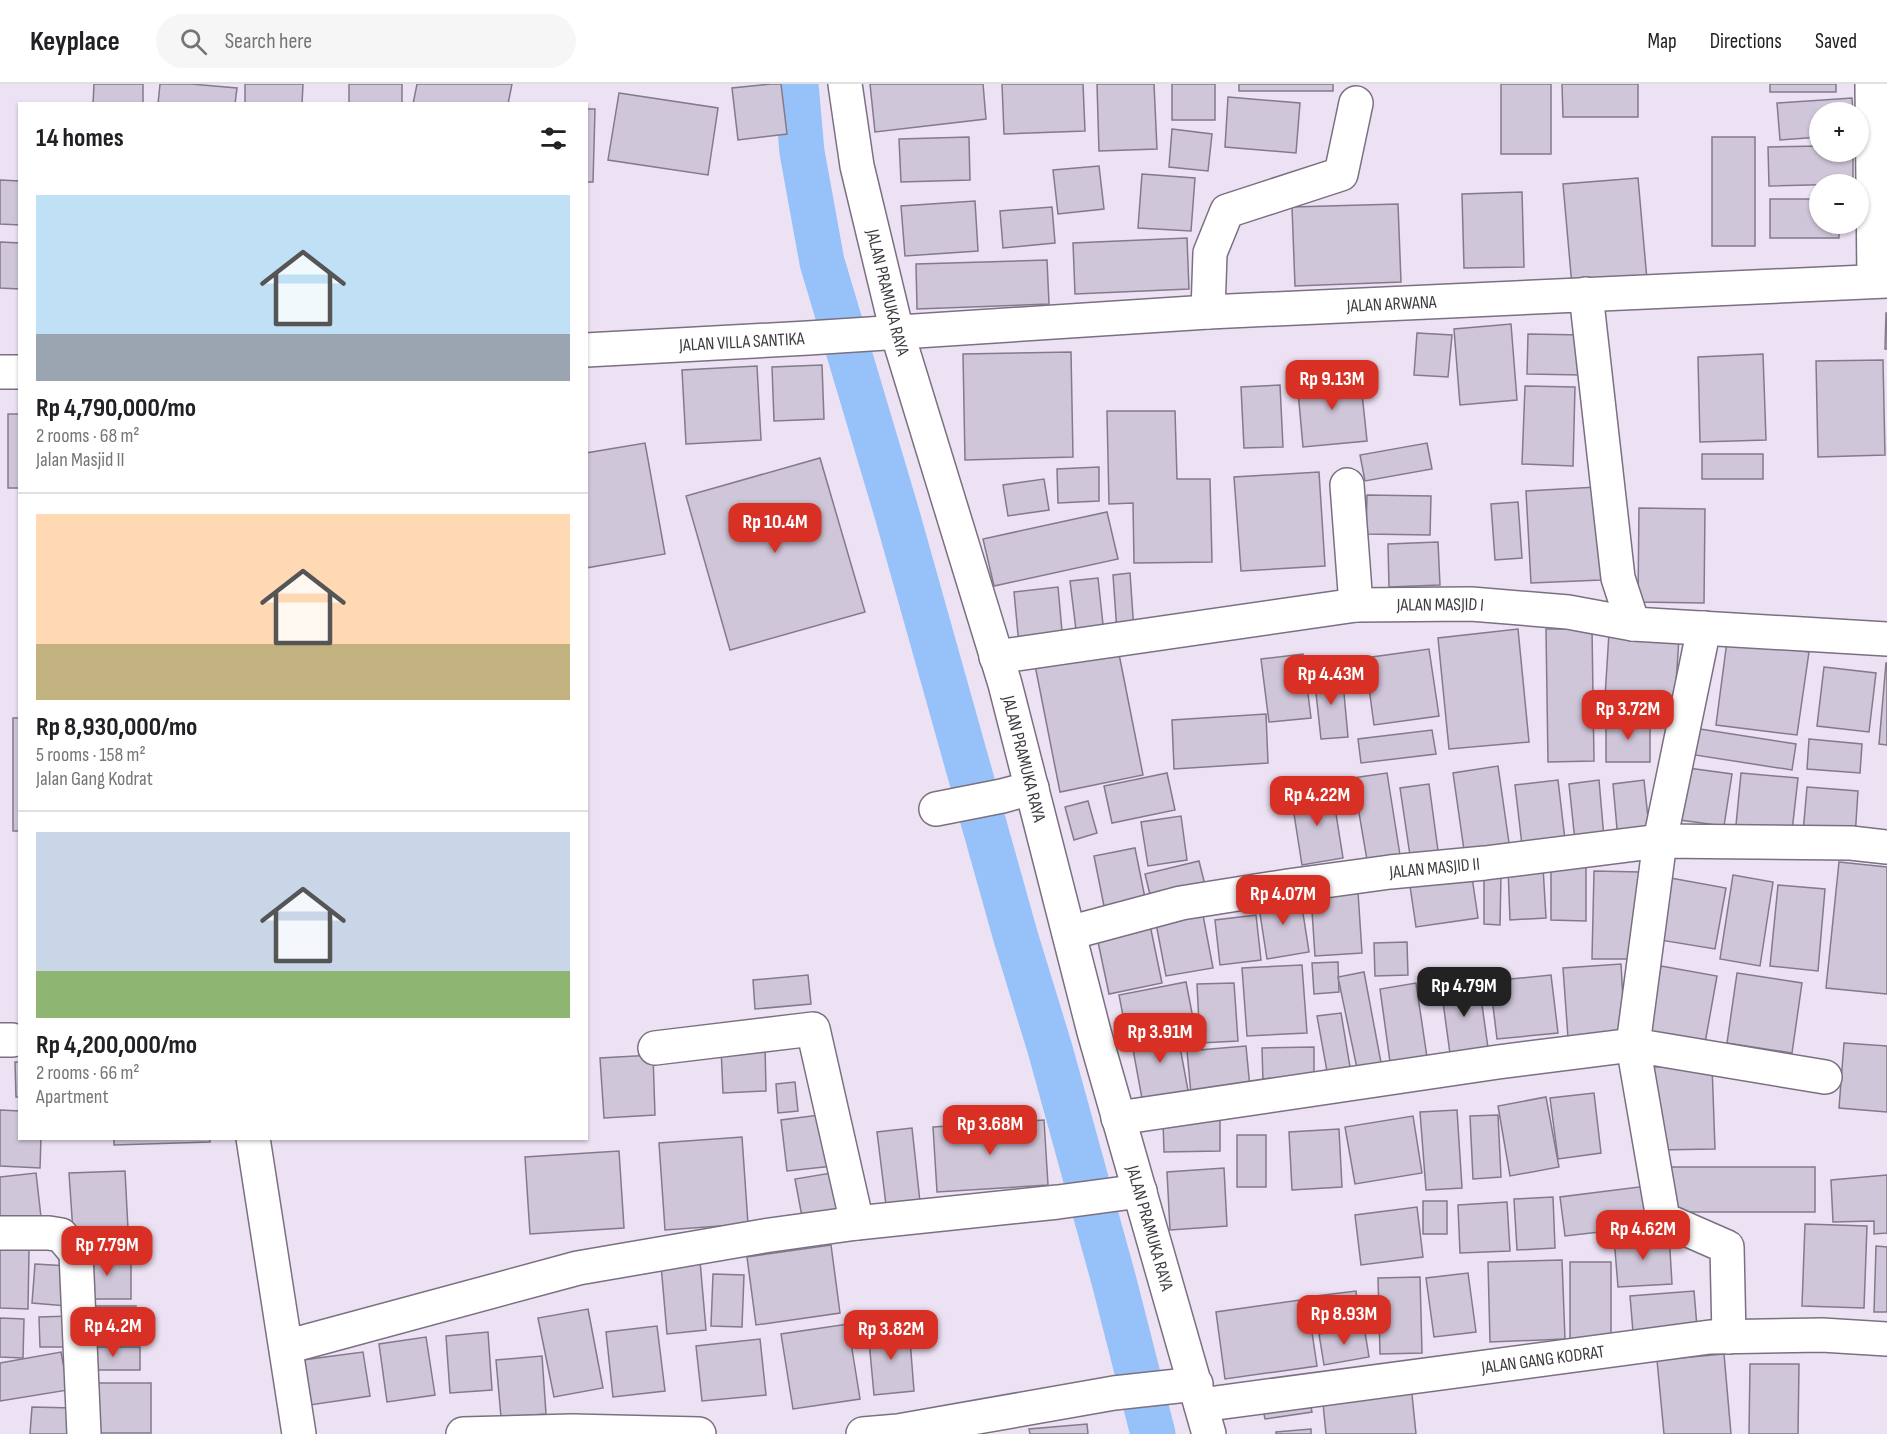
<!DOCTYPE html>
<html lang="en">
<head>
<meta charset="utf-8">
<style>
	body { margin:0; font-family:"Sofia Sans Condensed",sans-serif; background:#f6f6f6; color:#202124; height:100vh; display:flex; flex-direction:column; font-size:22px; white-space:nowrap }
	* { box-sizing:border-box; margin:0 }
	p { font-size:20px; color:#757577 }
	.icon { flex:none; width:33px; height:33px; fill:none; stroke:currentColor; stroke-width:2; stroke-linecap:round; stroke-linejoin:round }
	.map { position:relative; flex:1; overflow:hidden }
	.side { position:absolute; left:18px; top:18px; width:570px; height:1038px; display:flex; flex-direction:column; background:#fff; border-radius:0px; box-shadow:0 2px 4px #0004 }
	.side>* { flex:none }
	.tools { position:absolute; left:1809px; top:18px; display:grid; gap:12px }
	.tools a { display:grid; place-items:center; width:60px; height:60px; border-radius:50%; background:#fff; box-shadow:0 2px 4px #0004; font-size:30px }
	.price { position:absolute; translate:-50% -51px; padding:0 14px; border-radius:12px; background:#d93025; color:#fff; font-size:20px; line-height:39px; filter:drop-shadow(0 2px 3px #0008) }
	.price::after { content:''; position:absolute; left:50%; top:36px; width:18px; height:14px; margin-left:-9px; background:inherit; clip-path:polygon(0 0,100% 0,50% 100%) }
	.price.current { background:#222; color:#fff }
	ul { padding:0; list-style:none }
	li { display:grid; align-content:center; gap:12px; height:318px; padding:0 18px }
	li+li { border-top:2px solid #e0e0e0 }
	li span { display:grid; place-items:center; height:186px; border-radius:0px; color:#555 }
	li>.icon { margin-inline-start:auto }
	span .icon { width:108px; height:108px; fill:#fffc; stroke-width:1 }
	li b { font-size:26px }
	h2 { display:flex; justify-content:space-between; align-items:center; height:72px; padding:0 18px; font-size:26px }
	header { display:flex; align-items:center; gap:36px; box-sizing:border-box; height:84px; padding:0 30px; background:#fff; border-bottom:2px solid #e0e0e0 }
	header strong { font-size:28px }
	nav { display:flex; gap:33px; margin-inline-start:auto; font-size:21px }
	.search { width:420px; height:54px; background:#f6f6f6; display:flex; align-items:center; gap:15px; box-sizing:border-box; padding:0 21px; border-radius:33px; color:#757577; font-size:22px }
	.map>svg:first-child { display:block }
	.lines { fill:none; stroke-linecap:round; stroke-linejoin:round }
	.canal { stroke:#97c2f9; stroke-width:45 }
	.building { fill:#d0c6d9; stroke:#837a8c; stroke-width:1.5 }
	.minor-casing { stroke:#7b7081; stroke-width:36 }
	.tertiary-casing { stroke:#7b7081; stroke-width:36 }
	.minor { stroke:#fff; stroke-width:33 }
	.tertiary { stroke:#fff; stroke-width:33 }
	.labels { text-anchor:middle; stroke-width:5; stroke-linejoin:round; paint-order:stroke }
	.street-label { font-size:18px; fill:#403b42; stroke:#fff }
</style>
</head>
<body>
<header>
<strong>Keyplace</strong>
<div class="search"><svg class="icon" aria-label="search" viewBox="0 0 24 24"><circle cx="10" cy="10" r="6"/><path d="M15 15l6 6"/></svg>Search here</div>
<nav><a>Map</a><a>Directions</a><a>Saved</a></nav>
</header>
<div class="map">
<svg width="1887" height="1350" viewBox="0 0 1887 1350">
	<rect width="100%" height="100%" fill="#ede1f4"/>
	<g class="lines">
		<path class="canal" d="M796 0 802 68 822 178 897 430 1016 854 1050 965 1114 1197 1153 1350"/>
	</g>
	<g class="building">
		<path d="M94 0H143V20H93Z"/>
		<path d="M160 0H191L237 4 235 20H158Z"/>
		<path d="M245 0H303L302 20H245Z"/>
		<rect x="349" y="0" width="53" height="20"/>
		<path d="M417 0H512L508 20H413Z"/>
		<path d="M771 0H781L787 50 738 56 732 4Z"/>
		<path d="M870 0H983L986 35 875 48Z"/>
		<path d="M1002 0H1083L1085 47 1004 50Z"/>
		<path d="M1097 0H1154L1157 65 1099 67Z"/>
		<rect x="1172" y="0" width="43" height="36"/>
		<rect x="1239" y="0" width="94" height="7"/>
		<rect x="1501" y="0" width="50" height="70"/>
		<path d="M1562 0H1638V33H1563Z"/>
		<rect x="1770" y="0" width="66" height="8"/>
		<path d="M619 9 718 24 708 91 608 76Z"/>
		<path d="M1228 13 1300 19 1296 69 1225 63Z"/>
		<path d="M1852 14 1853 28H1820V53L1780 56 1777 19Z"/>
		<path d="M586 25H595L593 98H586Z"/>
		<path d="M1172 45 1212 50 1208 87 1169 83Z"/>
		<path d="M969 53 970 96 901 98 899 55Z"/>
		<rect x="1712" y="53" width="43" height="109"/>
		<path d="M1820 62V68H1853V100L1769 102 1768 63Z"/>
		<path d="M1099 82 1104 125 1058 130 1053 86Z"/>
		<path d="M1142 90 1195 94 1191 147 1138 144Z"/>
		<path d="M1638 94 1647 196 1572 202 1563 100Z"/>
		<path d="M0 96 20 97V141L0 140Z"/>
		<path d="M1522 108 1524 183 1464 184 1462 110Z"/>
		<path d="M1770 115H1820V140H1839V154H1770Z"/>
		<path d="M975 117 978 167 905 172 901 122Z"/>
		<path d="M1398 120 1401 198 1295 202 1292 123Z"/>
		<path d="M1052 123 1055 159 1003 164 1000 127Z"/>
		<path d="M1187 154 1189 205 1075 210 1073 159Z"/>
		<path d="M0 158 20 159 19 205 0 204Z"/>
		<path d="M1047 176 1049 220 917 225 916 180Z"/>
		<path d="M1886 229H1887V265H1885Z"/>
		<path d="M1511 240 1517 316 1460 321 1454 245Z"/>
		<path d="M1417 249 1452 251 1448 293 1414 291Z"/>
		<path d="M1528 250 1583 251 1582 291 1527 290Z"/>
		<path d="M1071 268 1073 373 965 376 963 270Z"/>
		<path d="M1763 270 1766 356 1700 358 1698 273Z"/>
		<path d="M1883 276 1885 371 1818 373 1816 277Z"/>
		<path d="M822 281 824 335 774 337 772 283Z"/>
		<path d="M757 282 761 356 686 360 682 286Z"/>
		<path d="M1360 290 1367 357 1303 363 1297 296Z"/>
		<path d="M1280 301 1283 363 1244 364 1241 303Z"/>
		<path d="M1525 302 1575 303 1573 382 1522 380Z"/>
		<path d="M1107 327H1175L1177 395H1210L1212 478 1134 479 1133 419 1109 420Z"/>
		<rect x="8" y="330" width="12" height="74"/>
		<path d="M645 359 665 470 586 484V369Z"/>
		<path d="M1427 359 1432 385 1365 397 1360 371Z"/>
		<rect x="1702" y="370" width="61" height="25"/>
		<path d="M820 374 865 528 730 566 686 412Z"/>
		<path d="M1099 383V417L1058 419 1057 385Z"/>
		<path d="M1319 388 1325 482 1241 487 1234 393Z"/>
		<path d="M1044 395 1049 426 1008 432 1003 401Z"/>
		<path d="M1597 403 1601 496 1531 499 1526 407Z"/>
		<path d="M1367 411 1431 412 1430 451 1366 450Z"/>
		<path d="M1518 418 1522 474 1495 476 1491 420Z"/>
		<path d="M1639 424 1705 425 1704 519 1638 518Z"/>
		<path d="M1107 428 1118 475 994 502 983 455Z"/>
		<path d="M1438 458 1440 501 1389 503 1388 460Z"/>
		<path d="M1130 489 1134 547 1117 548 1113 491Z"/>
		<path d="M1098 494 1104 550 1077 554 1070 497Z"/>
		<path d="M1058 503 1063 558 1019 561 1014 508Z"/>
		<path d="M1518 545 1529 658 1449 665 1438 554Z"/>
		<path d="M1546 545H1592L1594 677 1548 678Z"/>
		<path d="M1609 549 1679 553 1675 617 1605 613Z"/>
		<path d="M1727 557 1809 568 1797 651 1716 641Z"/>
		<path d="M1117 560 1143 691 1060 708 1034 576Z"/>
		<path d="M1429 565 1439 632 1374 641 1365 574Z"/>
		<path d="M1303 570 1311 634 1269 638 1261 575Z"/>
		<path d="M1886 579H1887V661L1879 660Z"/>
		<path d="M1824 583 1876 589 1869 648 1817 642Z"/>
		<path d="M1342 588 1348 653 1321 655 1314 591Z"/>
		<path d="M1266 630 1268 679 1174 685 1172 636Z"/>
		<rect x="13" y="634" width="7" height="113"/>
		<rect x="1606" y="636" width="44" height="42"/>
		<path d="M1700 645 1796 660 1792 686 1695 671Z"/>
		<path d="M1432 646 1436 670 1361 679 1358 655Z"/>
		<path d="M1809 655 1862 660 1860 689 1807 685Z"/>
		<path d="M1498 682 1509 759 1464 766 1453 689Z"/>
		<path d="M1688 684 1732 690 1724 742 1680 736Z"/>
		<path d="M1167 689 1175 726 1112 739 1104 702Z"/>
		<path d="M1387 689 1400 771 1367 776 1353 694Z"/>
		<path d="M1741 689 1798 694 1792 747 1736 741Z"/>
		<path d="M1558 696 1565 756 1522 761 1515 701Z"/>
		<path d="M1599 696 1604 754 1575 757 1569 700Z"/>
		<path d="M1644 696 1650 753 1618 756 1613 700Z"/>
		<path d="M1429 700 1439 774 1411 778 1400 704Z"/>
		<path d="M1807 703 1858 707 1855 754 1803 749Z"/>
		<path d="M1332 705 1343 774 1302 781 1291 711Z"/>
		<path d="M1088 717 1097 749 1074 756 1065 723Z"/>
		<path d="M1181 732 1187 776 1148 782 1141 738Z"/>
		<path d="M1135 764 1146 819 1105 827 1094 772Z"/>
		<path d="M1199 777 1206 805 1152 819 1145 790Z"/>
		<path d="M1839 778 1887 783V910L1826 904Z"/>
		<path d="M1551 781H1586V837L1551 836Z"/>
		<path d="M1543 783 1546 834 1510 836 1508 784Z"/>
		<path d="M1594 787 1640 788 1638 875H1592Z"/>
		<path d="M1484 789H1501L1500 841 1484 840Z"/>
		<path d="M1733 791 1773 798 1760 882 1720 875Z"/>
		<path d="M1472 793 1478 834 1416 843 1410 802Z"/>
		<path d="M1665 793 1726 804 1715 865 1654 855Z"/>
		<path d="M1778 801 1825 805 1818 887 1770 882Z"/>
		<path d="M1358 808 1362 869 1315 872 1311 812Z"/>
		<path d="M1300 810 1309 868 1267 875 1258 817Z"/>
		<path d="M1202 826 1213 884 1166 892 1155 834Z"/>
		<path d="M1256 831 1261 876 1220 881 1215 836Z"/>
		<path d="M1150 841 1162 899 1109 910 1097 853Z"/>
		<path d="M1407 858 1408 891 1375 892 1374 859Z"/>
		<path d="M1338 878 1339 908 1314 910 1312 879Z"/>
		<path d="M1621 880 1625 951 1568 954 1563 884Z"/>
		<path d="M1302 881 1307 949 1247 952 1242 884Z"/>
		<path d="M1661 882 1717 892 1705 959 1648 948Z"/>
		<path d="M1364 888 1382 984 1358 989 1338 893Z"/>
		<path d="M1737 889 1802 899 1792 969 1727 959Z"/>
		<path d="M808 891 811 920 755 925 753 896Z"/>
		<path d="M1551 891 1558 949 1497 955 1490 897Z"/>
		<path d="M1478 892 1489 971 1451 977 1440 896Z"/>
		<path d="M1186 898 1193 934 1126 947 1119 911Z"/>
		<path d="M1234 899 1238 957 1200 959 1197 900Z"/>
		<path d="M1416 899 1428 980 1391 985 1380 905Z"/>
		<path d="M1341 929 1351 989 1328 993 1317 932Z"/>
		<path d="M1176 941 1189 1012 1143 1020 1130 949Z"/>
		<path d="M1844 959 1887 962V1028L1839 1024Z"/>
		<path d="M765 962 766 1007 723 1009 721 964Z"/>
		<path d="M1246 962 1250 1004 1191 1010 1187 967Z"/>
		<path d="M1314 963V997L1263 998 1262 964Z"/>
		<path d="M653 971 655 1031 604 1034 600 974Z"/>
		<path d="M15 978H20V1013H16Z"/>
		<path d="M1712 981 1715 1065 1655 1066 1654 983Z"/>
		<path d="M795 998 798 1027 778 1029 776 1000Z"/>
		<path d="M1594 1009 1601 1069 1558 1075 1550 1014Z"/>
		<path d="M1546 1013 1559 1083 1510 1092 1498 1022Z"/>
		<path d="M0 1026 20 1027V1054H41L40 1084 0 1082Z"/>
		<path d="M1457 1026 1462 1104 1426 1106 1420 1028Z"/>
		<path d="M827 1030 833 1082 787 1087 781 1036Z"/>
		<path d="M1498 1031 1501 1093 1473 1095 1470 1032Z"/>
		<path d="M1413 1032 1422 1089 1355 1100 1345 1043Z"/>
		<path d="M1044 1036 1048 1101 937 1108 933 1043Z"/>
		<path d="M1220 1036V1067L1164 1068 1163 1037Z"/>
		<path d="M912 1044 920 1118 886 1121 877 1048Z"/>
		<path d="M1339 1045 1342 1103 1292 1106 1289 1048Z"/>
		<rect x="1237" y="1051" width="29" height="52"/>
		<path d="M742 1053 748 1140 665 1146 659 1059Z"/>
		<path d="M114 1054H210V1058L114 1061Z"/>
		<path d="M619 1067 624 1144 530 1150 525 1073Z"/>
		<rect x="1667" y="1083" width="148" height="45"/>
		<path d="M1224 1084 1227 1142 1170 1146 1167 1088Z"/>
		<path d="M125 1087 128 1145 73 1148 69 1089Z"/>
		<path d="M843 1087 851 1124 802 1133 795 1095Z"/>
		<path d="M36 1089 41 1133 0 1138V1093Z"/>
		<path d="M1887 1091V1149L1874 1150V1137L1833 1138 1831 1096Z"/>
		<path d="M1647 1102 1652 1142 1565 1152 1560 1113Z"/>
		<path d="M1553 1113 1555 1164 1517 1166 1514 1115Z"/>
		<rect x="1423" y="1117" width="24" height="33"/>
		<path d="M1507 1118 1510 1167 1460 1169 1458 1121Z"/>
		<path d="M1417 1123 1423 1173 1361 1181 1355 1131Z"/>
		<path d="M1805 1140 1867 1142 1864 1224 1802 1222Z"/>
		<path d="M1669 1150 1672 1200 1618 1203 1614 1154Z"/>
		<path d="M831 1161 840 1229 756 1241 747 1173Z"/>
		<path d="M1876 1162 1887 1163V1228H1874Z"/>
		<path d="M0 1165 29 1166 28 1225 0 1224Z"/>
		<path d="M83 1170 131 1171V1215H83Z"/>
		<path d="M1562 1176 1565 1255 1490 1258 1488 1178Z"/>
		<path d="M700 1177 706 1246 667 1250 661 1181Z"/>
		<rect x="1570" y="1178" width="41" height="80"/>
		<path d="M35 1180 69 1182 67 1222 32 1219Z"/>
		<path d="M1468 1189 1476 1248 1434 1253 1426 1194Z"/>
		<path d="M713 1190 744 1191 742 1243 711 1242Z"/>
		<path d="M1420 1193 1422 1269 1380 1270 1378 1194Z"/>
		<path d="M1356 1207 1359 1235 1319 1240 1316 1212Z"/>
		<path d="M1694 1207 1697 1243 1633 1248 1630 1212Z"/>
		<path d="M1307 1215 1317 1282 1225 1295 1216 1228Z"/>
		<rect x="85" y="1222" width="51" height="35"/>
		<path d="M588 1225 603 1304 554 1313 538 1234Z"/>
		<path d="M71 1232V1263H40L39 1233Z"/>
		<path d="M0 1234 24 1235 23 1274 0 1273Z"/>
		<path d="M848 1240 860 1315 793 1325 781 1250Z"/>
		<path d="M657 1242 665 1307 613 1313 606 1248Z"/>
		<path d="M1364 1242 1369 1273 1324 1281 1319 1250Z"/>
		<path d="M909 1243 914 1307 874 1311 868 1246Z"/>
		<path d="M488 1248 492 1306 450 1309 446 1252Z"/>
		<path d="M426 1253 435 1311 387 1318 379 1260Z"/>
		<path d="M760 1255 766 1311 702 1317 696 1262Z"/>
		<rect x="86" y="1263" width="54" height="23"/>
		<path d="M61 1268 68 1306 0 1317V1279Z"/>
		<path d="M363 1268 370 1312 310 1321 303 1276Z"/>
		<path d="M1724 1270 1731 1350H1664L1657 1276Z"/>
		<path d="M542 1272 546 1330 501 1333 496 1276Z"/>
		<path d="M1750 1280H1799L1798 1350H1749Z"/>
		<rect x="95" y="1299" width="56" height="50"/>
		<path d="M1411 1301 1416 1350H1326L1322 1309Z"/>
		<path d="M1309 1313 1312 1328 1265 1335 1262 1321Z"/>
		<path d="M32 1323 73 1324 72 1350H30Z"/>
		<path d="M1087 1340 1088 1350H1030L1029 1345Z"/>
		<path d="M1311 1345V1350H1276V1348Z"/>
	</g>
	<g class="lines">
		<defs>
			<g id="minor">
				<path d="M1872 0 1874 197"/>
				<path d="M1586 210 1618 494 1633 540"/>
				<path d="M1208 228 1210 169 1227 127 1341 90 1356 19"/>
				<path id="s1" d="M586 266 808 254 1208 228 1887 197"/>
				<path d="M0 288H20"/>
				<path d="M1347 401 1356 521"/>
				<path d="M1704 544 1660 757 1633 961 1663 1135 1727 1163 1729 1253"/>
				<path id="s2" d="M996 573 1356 521 1471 520 1568 528 1633 540 1887 555"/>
				<path d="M936 725 1002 712 1032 704"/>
				<path id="s3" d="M1069 849 1181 819 1288 802 1390 788 1485 779 1660 757 1851 759 1887 763"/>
				<path d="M0 956H12"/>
				<path d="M655 964 813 945 857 1139"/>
				<path d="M1118 1034 1498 978 1633 961 1825 993"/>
				<path d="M253 1054 299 1350"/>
				<path d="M0 1149H49L61 1151 76 1169 84 1350"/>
				<path d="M286 1263 578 1184 764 1152 857 1139 1058 1118 1140 1107"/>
				<path id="s4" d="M1201 1321 1710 1253 1822 1251 1887 1255"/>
				<path d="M463 1350 572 1347 699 1350"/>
				<path d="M863 1350 898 1347 1114 1309 1196 1300"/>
			</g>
			<g id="tertiary">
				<path id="s5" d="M845 0 857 82 897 248 1005 600 1094 948 1209 1350"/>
			</g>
		</defs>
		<use href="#minor" class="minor-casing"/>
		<use href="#tertiary" class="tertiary-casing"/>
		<use href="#minor" class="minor"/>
		<use href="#tertiary" class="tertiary"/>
	</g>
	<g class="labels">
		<g class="street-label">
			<text dy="6" stroke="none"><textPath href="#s5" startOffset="213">JALAN PRAMUKA RAYA</textPath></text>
			<text dy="6" stroke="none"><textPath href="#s1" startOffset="807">JALAN ARWANA</textPath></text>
			<text dy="6" stroke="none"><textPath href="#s1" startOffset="156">JALAN VILLA SANTIKA</textPath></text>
			<text dy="6" stroke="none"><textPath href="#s2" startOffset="448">JALAN MASJID I</textPath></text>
			<text dy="6" stroke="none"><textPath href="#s5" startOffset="699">JALAN PRAMUKA RAYA</textPath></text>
			<text dy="6" stroke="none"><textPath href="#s3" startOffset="372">JALAN MASJID II</textPath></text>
			<text dy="6" stroke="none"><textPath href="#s5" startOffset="1185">JALAN PRAMUKA RAYA</textPath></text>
			<text dy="6" stroke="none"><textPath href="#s4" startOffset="345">JALAN GANG KODRAT</textPath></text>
		</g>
	</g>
</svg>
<div class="tools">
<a>+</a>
<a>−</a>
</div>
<b class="price" style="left:1332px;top:327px">Rp 9.13M</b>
<b class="price" style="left:775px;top:470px">Rp 10.4M</b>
<b class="price" style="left:1331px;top:622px">Rp 4.43M</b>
<b class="price" style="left:1628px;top:657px">Rp 3.72M</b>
<b class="price" style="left:1317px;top:743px">Rp 4.22M</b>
<b class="price" style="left:1283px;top:842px">Rp 4.07M</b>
<b class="price current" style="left:1464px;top:934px">Rp 4.79M</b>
<b class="price" style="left:1160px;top:980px">Rp 3.91M</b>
<b class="price" style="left:990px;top:1072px">Rp 3.68M</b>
<b class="price" style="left:1643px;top:1177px">Rp 4.62M</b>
<b class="price" style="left:107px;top:1193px">Rp 7.79M</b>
<b class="price" style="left:1344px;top:1262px">Rp 8.93M</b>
<b class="price" style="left:113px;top:1274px">Rp 4.2M</b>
<b class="price" style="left:891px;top:1277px">Rp 3.82M</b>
<section class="side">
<h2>14 homes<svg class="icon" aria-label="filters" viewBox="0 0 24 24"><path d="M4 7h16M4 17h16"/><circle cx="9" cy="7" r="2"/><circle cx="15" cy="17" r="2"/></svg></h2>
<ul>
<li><span style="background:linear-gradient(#bfe0f5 75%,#9aa5b1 0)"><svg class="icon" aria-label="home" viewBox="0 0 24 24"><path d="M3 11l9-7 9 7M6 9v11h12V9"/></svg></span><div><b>Rp 4,790,000/mo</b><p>2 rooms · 68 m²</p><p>Jalan Masjid II</p></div></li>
<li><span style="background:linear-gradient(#ffd9b3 70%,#c2b280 0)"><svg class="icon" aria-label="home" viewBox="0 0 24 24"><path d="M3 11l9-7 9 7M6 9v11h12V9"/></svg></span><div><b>Rp 8,930,000/mo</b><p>5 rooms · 158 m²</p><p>Jalan Gang Kodrat</p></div></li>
<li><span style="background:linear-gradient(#c9d6e8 75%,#8fb573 0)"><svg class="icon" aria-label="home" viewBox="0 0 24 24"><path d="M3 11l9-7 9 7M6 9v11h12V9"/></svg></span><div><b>Rp 4,200,000/mo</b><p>2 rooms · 66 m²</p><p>Apartment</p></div></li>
</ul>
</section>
</div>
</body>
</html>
